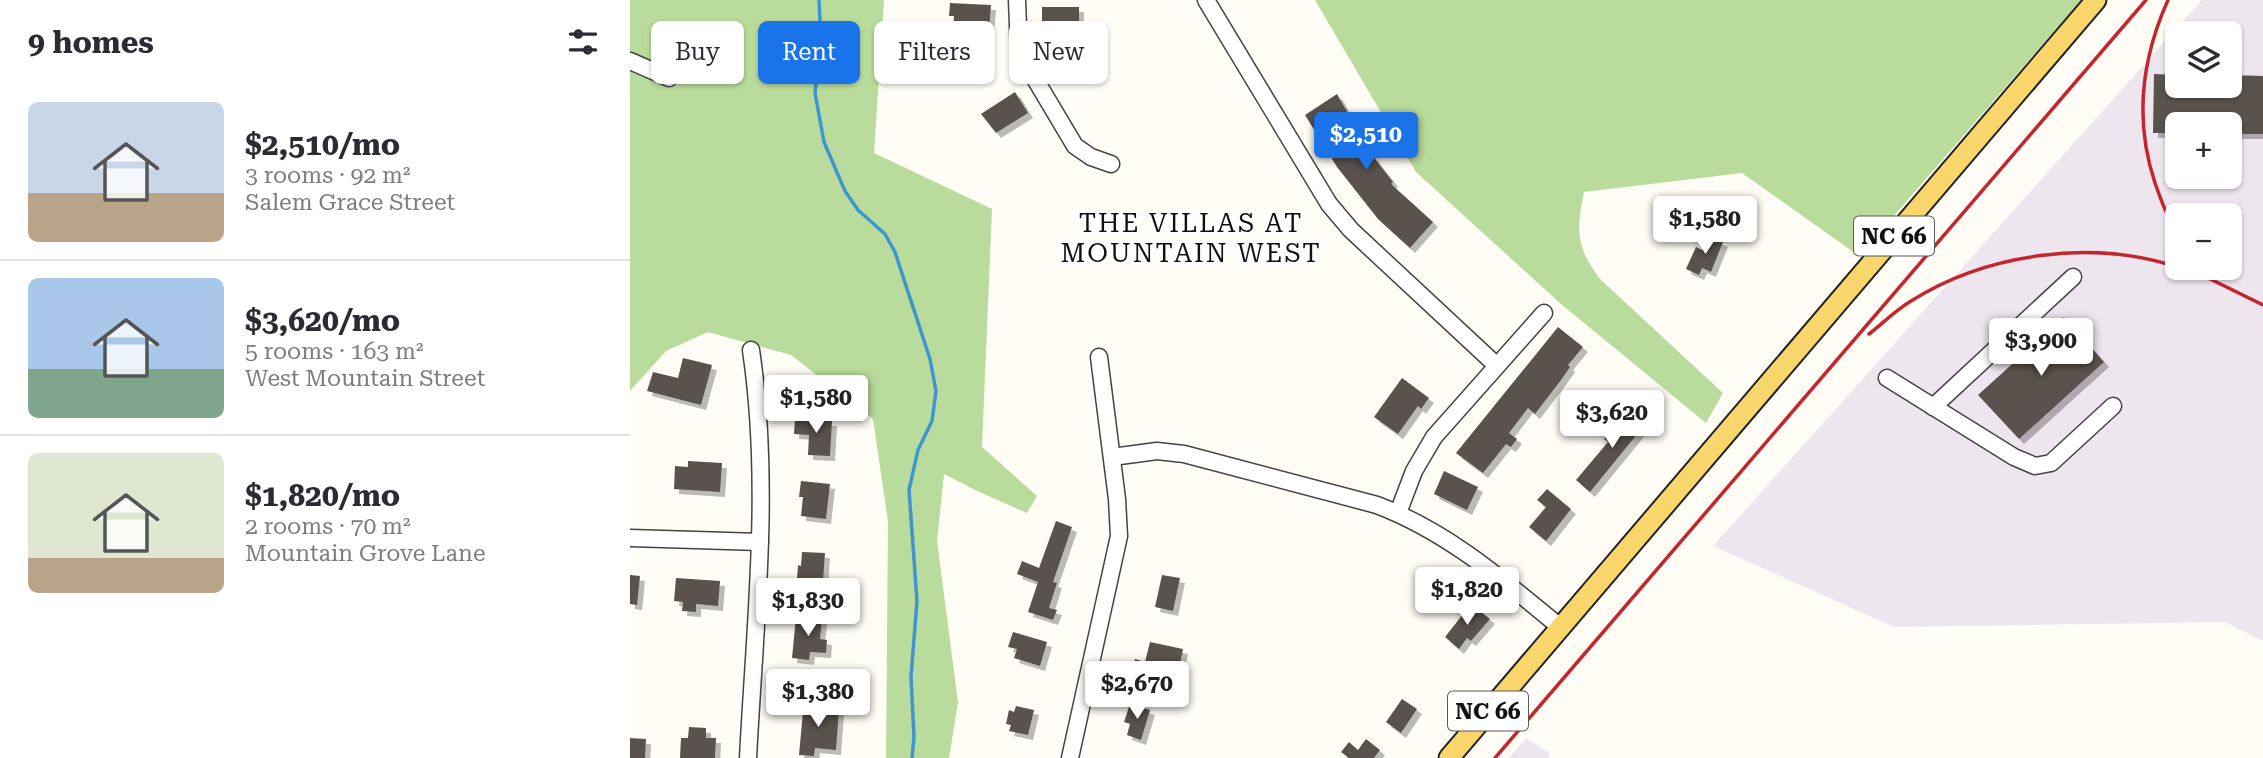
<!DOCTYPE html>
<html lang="en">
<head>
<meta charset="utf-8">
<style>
	body { margin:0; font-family:"Roboto Serif",serif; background:#f2f2f3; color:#2b2b33; height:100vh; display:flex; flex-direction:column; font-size:26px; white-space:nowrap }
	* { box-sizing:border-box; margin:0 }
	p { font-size:23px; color:#7c7c81 }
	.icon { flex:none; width:38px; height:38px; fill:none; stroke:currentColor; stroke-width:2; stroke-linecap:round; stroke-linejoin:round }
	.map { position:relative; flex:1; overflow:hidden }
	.drawer { display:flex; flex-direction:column; background:#fff; width:630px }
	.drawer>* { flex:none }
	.top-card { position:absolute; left:21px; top:21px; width:665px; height:63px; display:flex; gap:14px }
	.tools { position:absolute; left:1535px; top:21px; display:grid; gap:14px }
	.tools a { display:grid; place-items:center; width:77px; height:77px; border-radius:10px; background:#fff; box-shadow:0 2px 5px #0004; font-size:35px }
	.price { position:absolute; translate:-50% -60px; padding:0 16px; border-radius:7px; background:#fff; color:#222; font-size:23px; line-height:46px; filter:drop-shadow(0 2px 4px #0008) }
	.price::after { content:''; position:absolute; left:50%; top:42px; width:21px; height:16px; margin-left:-10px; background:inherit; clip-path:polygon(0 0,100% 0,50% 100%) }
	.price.current { background:#1a73e8; color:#fff }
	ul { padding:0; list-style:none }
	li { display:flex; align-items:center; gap:21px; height:175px; padding:0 28px }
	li+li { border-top:2px solid #e1e1e2 }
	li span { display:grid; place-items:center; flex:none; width:196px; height:140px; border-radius:10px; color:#555 }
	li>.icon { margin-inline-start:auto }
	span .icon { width:84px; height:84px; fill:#fffc; stroke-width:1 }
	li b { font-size:30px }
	h2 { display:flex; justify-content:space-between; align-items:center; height:84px; padding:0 28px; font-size:30px }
	.pill { padding:0 24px; border-radius:10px; background:#fff; box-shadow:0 2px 5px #0004; font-size:24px; line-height:63px }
	.pill.current { background:#1a73e8; color:#fff }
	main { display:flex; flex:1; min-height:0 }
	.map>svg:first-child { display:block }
	.industrial { fill:#eee6ef; fill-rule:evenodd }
	.forest { fill:#b9dc9c }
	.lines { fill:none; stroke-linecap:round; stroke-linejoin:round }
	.stream { stroke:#3f96cf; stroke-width:3.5 }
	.building { fill:#5a524d; filter:url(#shadow) }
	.minor-casing { stroke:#444; stroke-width:19 }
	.major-casing { stroke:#222; stroke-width:23 }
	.minor { stroke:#fff; stroke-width:16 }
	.major { stroke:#f9d66b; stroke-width:19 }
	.rail { stroke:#c4262e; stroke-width:3.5 }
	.labels { text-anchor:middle; stroke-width:7; stroke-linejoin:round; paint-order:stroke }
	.shield { fill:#fff; stroke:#585858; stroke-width:2 }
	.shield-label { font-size:23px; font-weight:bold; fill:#111 }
	.neighbourhood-label { font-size:26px; letter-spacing:2px; fill:#111; stroke:#fff }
</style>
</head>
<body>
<main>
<section class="drawer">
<h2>9 homes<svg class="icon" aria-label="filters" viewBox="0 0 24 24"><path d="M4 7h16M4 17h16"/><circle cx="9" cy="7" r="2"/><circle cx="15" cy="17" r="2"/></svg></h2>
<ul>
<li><span style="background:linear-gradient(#c9d6e8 65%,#b9a48a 0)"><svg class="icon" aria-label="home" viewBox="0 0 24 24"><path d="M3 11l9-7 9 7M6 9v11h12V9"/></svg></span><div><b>$2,510/mo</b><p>3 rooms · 92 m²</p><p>Salem Grace Street</p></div></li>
<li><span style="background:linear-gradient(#a9c7e8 65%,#7fa58c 0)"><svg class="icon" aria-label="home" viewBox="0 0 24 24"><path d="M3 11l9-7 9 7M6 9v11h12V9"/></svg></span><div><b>$3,620/mo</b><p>5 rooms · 163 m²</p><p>West Mountain Street</p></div></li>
<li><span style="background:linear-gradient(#dfe7d0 75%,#b9a48a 0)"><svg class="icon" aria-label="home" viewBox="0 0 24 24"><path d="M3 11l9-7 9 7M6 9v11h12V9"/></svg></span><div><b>$1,820/mo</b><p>2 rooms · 70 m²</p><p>Mountain Grove Lane</p></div></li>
</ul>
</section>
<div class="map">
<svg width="1633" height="758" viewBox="0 0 1633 758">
	<defs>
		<filter id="shadow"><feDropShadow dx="5" dy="5" stdDeviation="0" flood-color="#0004"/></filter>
	</defs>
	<rect width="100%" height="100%" fill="#fffdf5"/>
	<g class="industrial">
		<path d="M1572 0H1633V641L1595 622 1264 627 1083 546ZM1547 33H1600V86H1547ZM1547 124H1600V177H1547ZM1547 215H1600V268H1547Z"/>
		<path d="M896 738 919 753V758H879Z"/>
	</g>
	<g class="forest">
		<path d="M0 0H254L244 153 362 209 352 447 407 496 397 513 345 490 314 474 307 541 328 702 319 758H256L258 521 243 419 161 355 78 332 36 351 0 391Z"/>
		<path d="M685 0H1451L1229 256 1112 173 954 192C946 231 946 248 971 280L1093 393 1076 423 931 304 786 172Z"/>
	</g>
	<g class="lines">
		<path class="stream" d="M189 0 191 42 185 93 194 142 215 191 228 210 255 234 265 252 300 359 306 391 302 421 288 450 279 490 287 601 281 677 284 737 282 758"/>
	</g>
	<g class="building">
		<path d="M320 3 361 5 359 29 323 27 324 16H319Z"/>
		<path d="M412 7H449V24L455 31 412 32Z"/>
		<path d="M456 31 464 41 457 46 465 55 437 77 422 58Z"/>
		<path d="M1524 74 1547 75V86H1600V75L1633 76V134H1600V124H1547V133H1523Z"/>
		<path d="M385 92 398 113 366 133 351 114Z"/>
		<path d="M707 94 731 136 728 137 763 182 761 184 803 222 780 248 748 219 707 167 675 115Z"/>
		<path d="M1078 236 1093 242 1081 272 1072 268 1069 275 1056 269 1066 247 1072 250Z"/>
		<path d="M1434 317 1474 362 1389 439 1348 395Z"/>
		<path d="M928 327 953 347 938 365 940 367 931 380 905 414 898 408 879 433 887 439 881 447 876 444 853 473 826 453Z"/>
		<path d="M53 358 82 365 71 405 17 391 23 372 48 378Z"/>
		<path d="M772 378 799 398 791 409 788 406 768 434 744 417Z"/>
		<path d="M1004 411 1017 422 960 492 946 480 978 442 974 439 990 420 995 423Z"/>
		<path d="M165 419 202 421 200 456 178 455 179 435 164 434Z"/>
		<path d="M58 461 92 463 90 492 44 489 45 466 58 467Z"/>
		<path d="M814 471 848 487 837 510 804 494Z"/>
		<path d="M171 481 200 484 196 519 171 516 173 497H169Z"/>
		<path d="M917 489 941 509 916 541 899 527 916 507 907 500Z"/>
		<path d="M426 521 442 527 423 582 427 583 419 608 427 610 423 620 398 612 408 582 387 574 392 561 409 568Z"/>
		<path d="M172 552 195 553 192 595 166 593 168 565 171 566Z"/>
		<path d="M0 575 10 576 7 605 0 604Z"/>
		<path d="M532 575 550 578 543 611 525 607Z"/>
		<path d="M46 578 90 581 88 606 66 604V612L52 611 53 602 44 601Z"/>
		<path d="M841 604 860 619 841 641 837 638 829 649 815 637Z"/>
		<path d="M166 617 192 619 190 639 197 640 196 653 180 652 179 660 162 658Z"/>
		<path d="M383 632 417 642 410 666 384 658 387 649 378 647Z"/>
		<path d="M520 642 553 649 550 664 546 663 544 675 518 670 517 675 502 672 505 659 515 662Z"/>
		<path d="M772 699 787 709 771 733 756 722Z"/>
		<path d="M174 701 191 703V708L209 709 206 750 185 748 184 756 169 755Z"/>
		<path d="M500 704 520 710 511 740 497 735 500 724 494 722Z"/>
		<path d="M386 706 404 710 398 735 379 731 381 725 376 724 379 710 384 712Z"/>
		<path d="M59 727 76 728V738H86L85 758H50L51 738H58Z"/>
		<path d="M0 738 16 739 15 758H0Z"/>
		<path d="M736 739 750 750 744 758H719L711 752 719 742 728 750Z"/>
	</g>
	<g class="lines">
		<defs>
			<g id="minor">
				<path d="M387 0 389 52 445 146 461 157 481 164"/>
				<path d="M576 0 699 204 721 230 866 365"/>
				<path d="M0 61 39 78"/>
				<path d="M1257 378 1384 457 1405 466 1421 463 1483 406"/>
				<path d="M1303 407 1443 277"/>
				<path d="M482 457 527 451 554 454 747 505C818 532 873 580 930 627"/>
				<path d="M768 513 784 471 804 437 914 313"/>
				<path d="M0 538 130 542"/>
				<path d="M118 758C125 622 141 485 121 350"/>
				<path d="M440 758 489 536 487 499 469 357"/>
			</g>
			<path id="major" d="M819 758 1466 0"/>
		</defs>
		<use href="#minor" class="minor-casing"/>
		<use href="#major" class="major-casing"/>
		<use href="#minor" class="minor"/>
		<use href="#major" class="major"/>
		<g class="rail">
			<path d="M1538 0C1511 60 1504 120 1525 183 1531 200 1537 217 1547 232"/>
			<path d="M1550 268 1572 275 1633 305"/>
			<path d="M1239 334C1253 323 1266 310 1281 301 1357 253 1462 239 1547 267"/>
			<path d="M865 758 1516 0"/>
		</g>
	</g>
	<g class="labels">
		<g class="shield">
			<rect x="1224" y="216.5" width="80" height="39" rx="5"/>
			<rect x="818" y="691.5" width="80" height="39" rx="5"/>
		</g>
		<g class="shield-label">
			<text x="1264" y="244">NC 66</text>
			<text x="858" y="719">NC 66</text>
		</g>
		<g class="neighbourhood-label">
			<text x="561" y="232">THE VILLAS AT<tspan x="561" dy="30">MOUNTAIN WEST</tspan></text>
		</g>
	</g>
</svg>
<div class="tools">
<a><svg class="icon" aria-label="layers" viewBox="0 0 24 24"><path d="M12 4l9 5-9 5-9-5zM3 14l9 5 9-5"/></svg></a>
<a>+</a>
<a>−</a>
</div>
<b class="price current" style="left:736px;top:172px">$2,510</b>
<b class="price" style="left:1075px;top:256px">$1,580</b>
<b class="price" style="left:1411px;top:378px">$3,900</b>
<b class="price" style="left:186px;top:435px">$1,580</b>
<b class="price" style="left:982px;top:450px">$3,620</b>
<b class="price" style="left:837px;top:627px">$1,820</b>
<b class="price" style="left:178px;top:638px">$1,830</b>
<b class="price" style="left:507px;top:721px">$2,670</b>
<b class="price" style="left:188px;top:729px">$1,380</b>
<div class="top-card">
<a class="pill">Buy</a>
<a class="pill current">Rent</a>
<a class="pill">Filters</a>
<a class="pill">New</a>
</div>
</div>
</main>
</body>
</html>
